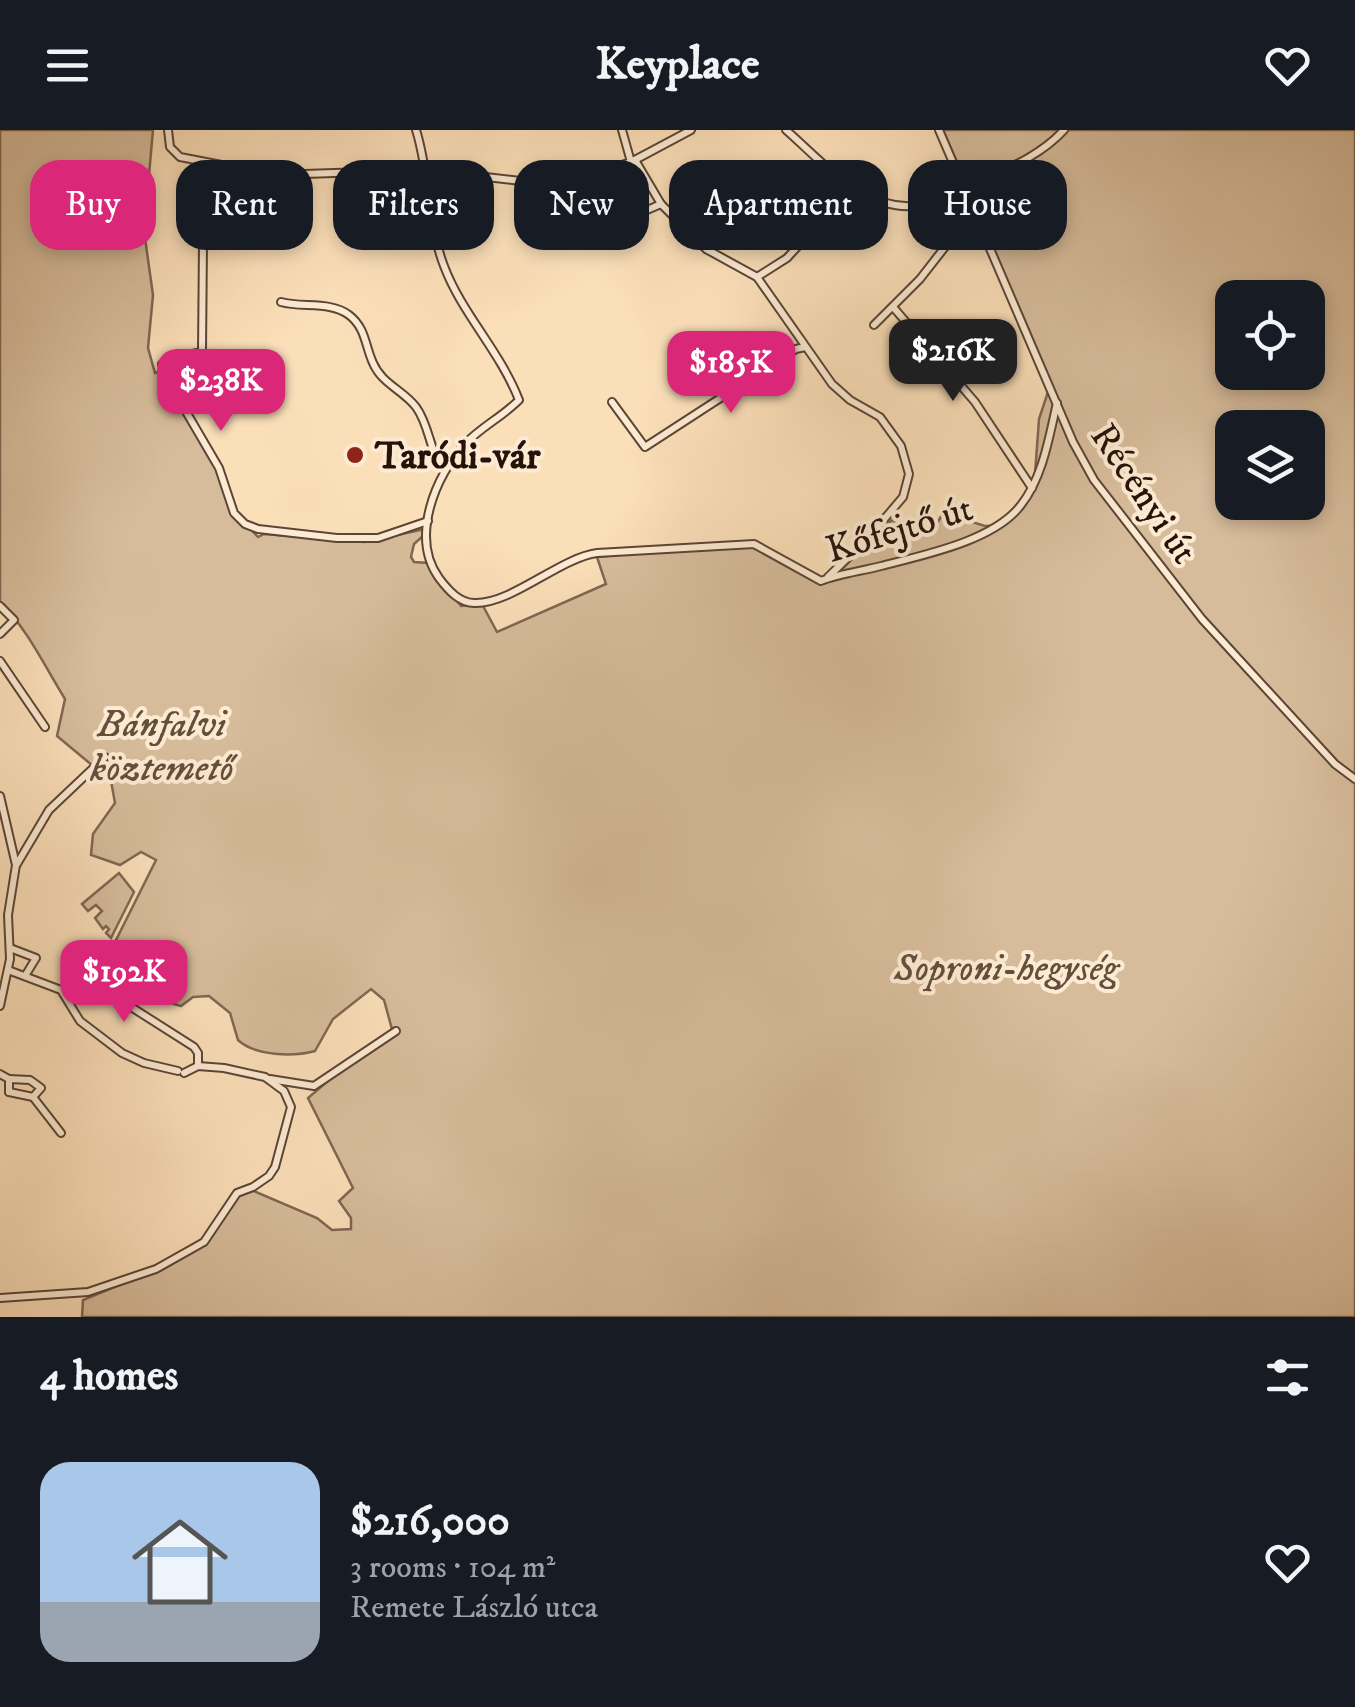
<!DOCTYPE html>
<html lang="en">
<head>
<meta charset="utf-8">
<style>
	body { margin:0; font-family:"IM FELL DW Pica",serif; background:#20242c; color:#f1f3f6; height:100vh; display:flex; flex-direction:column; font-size:38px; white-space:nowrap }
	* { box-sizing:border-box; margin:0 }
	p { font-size:32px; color:#9ea1a6 }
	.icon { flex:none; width:55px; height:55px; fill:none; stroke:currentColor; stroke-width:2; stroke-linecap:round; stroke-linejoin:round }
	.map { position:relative; height:1187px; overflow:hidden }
	.sheet { display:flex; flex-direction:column; background:#171b24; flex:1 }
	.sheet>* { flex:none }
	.top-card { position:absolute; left:30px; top:30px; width:1295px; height:90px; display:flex; gap:20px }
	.fabs { position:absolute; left:1215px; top:150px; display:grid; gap:20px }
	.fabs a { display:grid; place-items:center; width:110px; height:110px; border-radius:20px; background:#171b24; box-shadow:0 5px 15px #0003; font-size:50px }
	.price { position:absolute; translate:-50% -85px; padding:0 22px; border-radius:20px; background:#db2777; color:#fff; font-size:32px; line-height:65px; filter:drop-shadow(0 2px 5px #0008) }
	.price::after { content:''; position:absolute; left:50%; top:60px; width:30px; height:22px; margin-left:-15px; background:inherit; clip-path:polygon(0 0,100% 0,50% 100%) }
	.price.selected { background:#222; color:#fff }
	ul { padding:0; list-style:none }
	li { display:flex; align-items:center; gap:30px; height:250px; padding:0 40px }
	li+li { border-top:2px solid #363941 }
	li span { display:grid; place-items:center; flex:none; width:280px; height:200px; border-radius:30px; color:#555 }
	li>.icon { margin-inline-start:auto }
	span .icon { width:120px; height:120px; fill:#fffc; stroke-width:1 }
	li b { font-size:42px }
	h2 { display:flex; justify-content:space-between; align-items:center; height:120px; padding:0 40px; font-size:42px }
	.pill { padding:0 35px; border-radius:30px; background:#171b24; box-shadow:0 5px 15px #0003; font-size:35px; line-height:90px }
	.pill.selected { background:#db2777; color:#fff }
	header { display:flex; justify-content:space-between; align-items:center; height:130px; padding:0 40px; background:#171b24; font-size:45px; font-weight:700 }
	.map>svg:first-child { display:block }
	.green { fill:#d7bc9b; stroke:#7f6752; stroke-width:2.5; fill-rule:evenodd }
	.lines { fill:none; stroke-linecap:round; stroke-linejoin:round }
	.minor-casing { stroke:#5c4535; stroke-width:10 }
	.minor { stroke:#fcead2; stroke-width:6 }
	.poi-dot { fill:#8f2418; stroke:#fcead2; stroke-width:4 }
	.labels { text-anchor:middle; stroke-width:8; stroke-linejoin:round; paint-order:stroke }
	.poi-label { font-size:38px; font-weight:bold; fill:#271209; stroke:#fcead2; text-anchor:start }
	.street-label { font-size:38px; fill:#271209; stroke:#fcead2 }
	.park-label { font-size:38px; font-style:italic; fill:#654e3c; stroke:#fcead2 }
</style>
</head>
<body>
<header><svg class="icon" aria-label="menu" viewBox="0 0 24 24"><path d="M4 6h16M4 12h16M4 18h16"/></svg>Keyplace<svg class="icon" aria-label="heart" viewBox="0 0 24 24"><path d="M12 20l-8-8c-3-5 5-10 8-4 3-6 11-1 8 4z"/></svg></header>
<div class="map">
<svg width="1355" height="1187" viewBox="0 0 1355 1187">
	<rect width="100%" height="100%" fill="#fbdfb9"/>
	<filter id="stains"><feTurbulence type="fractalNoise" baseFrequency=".002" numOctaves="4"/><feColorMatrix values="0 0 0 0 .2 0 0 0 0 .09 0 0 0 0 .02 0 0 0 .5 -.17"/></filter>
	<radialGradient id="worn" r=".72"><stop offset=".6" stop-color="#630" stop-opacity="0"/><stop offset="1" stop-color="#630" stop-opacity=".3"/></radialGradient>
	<g class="green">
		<path d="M0 0H153L144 101 153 165 148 218 155 243 163 240 221 339 235 383 258 407 264 404 365 412 425 399 424 405 414 414 411 427 414 432 429 433 461 476 482 474 497 502 606 454 597 427 749 413 821 451 843 438 892 390 926 404 932 402 943 383 985 396 1002 395 1034 358 1039 289 1051 253 943 0H1355V1187H82L83 1170 170 1134 207 1109 239 1060 249 1059 317 1088 332 1100 351 1099V1088L339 1071 353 1058 308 968 351 931 393 903 384 870 371 859 333 889 315 921C293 927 255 926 238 910L230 883 209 866 193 867 181 876 145 865 117 847 111 854 100 843 98 830 116 810 156 730 141 722 120 735 91 725 93 704 115 673 111 651 57 606 65 569C44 535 28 500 0 472ZM1232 168H1308V242H1232ZM1232 298H1308V372H1232Z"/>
		<path d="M119 743 134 762 111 808 106 803 109 799 106 796 103 799 95 788 102 781 96 775 88 781 82 774Z"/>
	</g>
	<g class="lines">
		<defs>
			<g id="minor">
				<path d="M168 0 170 17 180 27 274 45 425 40 547 54 591 45 631 32 691 0"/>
				<path d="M416 0C430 44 427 92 444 136 462 184 500 221 519 270 502 287 481 297 465 314 435 346 410 408 439 448 448 460 460 474 476 473 513 473 560 428 597 423L754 414 821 451C838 444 862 441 881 436 923 425 994 411 1021 375 1043 347 1049 307 1057 273"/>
				<path d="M622 0 631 32"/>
				<path d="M786 0C824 33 866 85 922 75 945 71 965 58 986 49 1014 36 1043 23 1064 0"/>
				<path d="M939 0 1073 312 1094 350 1202 489 1335 634 1355 649"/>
				<path d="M635 30 661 74 706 119 757 147 832 254 850 270 880 287 901 316 909 344 903 367 869 407 828 447"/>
				<path d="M199 33 203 112 202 222 168 229 162 234 167 249 219 338 234 383 245 394 258 399 337 408H378L428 391"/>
				<path d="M282 45 291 96"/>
				<path d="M596 102 661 74"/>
				<path d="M757 147 787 128 821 91"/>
				<path d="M281 172C302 178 331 171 349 185 366 198 365 216 373 233 382 254 403 260 416 277 430 296 429 321 444 341"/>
				<path d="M893 177 975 272 1032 358"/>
				<path d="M874 195 920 149 973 81"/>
				<path d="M612 272 645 317 796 219 805 217"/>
				<path d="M0 476 14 490 0 504"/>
				<path d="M0 531 45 597"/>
				<path d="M0 666 16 735 8 785 10 829 0 876"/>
				<path d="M17 734 49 680 105 627"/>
				<path d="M10 818 36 828 25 846"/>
				<path d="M92 837 128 875 194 917 198 923V936"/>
				<path d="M8 840 61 860 80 891 122 923 144 933 178 941"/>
				<path d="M0 944 9 949V962"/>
				<path d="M270 949 314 956 396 901"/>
				<path d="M9 962 33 967 41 958 30 950 9 949"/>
				<path d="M33 967 61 1003"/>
				<path d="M0 1168 88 1162 156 1139 204 1112 237 1063 253 1057 269 1046 275 1037 291 977 284 961 265 947 224 938 198 936 184 943"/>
			</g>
		</defs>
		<use href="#minor" class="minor-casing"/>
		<use href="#minor" class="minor"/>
	</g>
	<circle class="poi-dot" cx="355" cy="325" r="10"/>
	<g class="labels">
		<g class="poi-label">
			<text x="375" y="338">Taródi-vár</text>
		</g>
		<g class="street-label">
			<text transform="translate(1145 363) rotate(56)" y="13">Récényi út</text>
			<text transform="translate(899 398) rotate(-17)" y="13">Kőfejtő út</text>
		</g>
		<g class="park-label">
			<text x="162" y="606">Bánfalvi<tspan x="162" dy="44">köztemető</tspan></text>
			<text x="1006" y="850">Soproni-hegység</text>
		</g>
	</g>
	<rect width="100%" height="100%" filter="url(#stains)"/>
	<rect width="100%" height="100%" fill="url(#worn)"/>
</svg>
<div class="fabs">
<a><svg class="icon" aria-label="locate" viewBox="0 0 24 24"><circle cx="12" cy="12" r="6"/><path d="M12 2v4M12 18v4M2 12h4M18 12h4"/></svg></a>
<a><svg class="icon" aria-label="layers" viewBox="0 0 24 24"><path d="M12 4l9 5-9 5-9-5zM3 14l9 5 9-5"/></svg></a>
</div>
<b class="price selected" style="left:953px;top:274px">$216K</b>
<b class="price" style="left:731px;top:286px">$185K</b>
<b class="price" style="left:221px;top:304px">$238K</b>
<b class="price" style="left:124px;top:895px">$192K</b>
<div class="top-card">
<a class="pill selected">Buy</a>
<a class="pill">Rent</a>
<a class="pill">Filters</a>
<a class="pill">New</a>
<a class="pill">Apartment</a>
<a class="pill">House</a>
</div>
</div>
<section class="sheet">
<h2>4 homes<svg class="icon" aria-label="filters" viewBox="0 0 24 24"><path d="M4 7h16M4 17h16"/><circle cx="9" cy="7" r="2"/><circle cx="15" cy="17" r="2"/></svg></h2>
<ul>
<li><span style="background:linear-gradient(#a9c7e8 70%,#9aa5b1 0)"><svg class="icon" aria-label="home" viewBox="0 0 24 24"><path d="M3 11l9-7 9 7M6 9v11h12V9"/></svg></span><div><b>$216,000</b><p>3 rooms · 104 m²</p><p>Remete László utca</p></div><svg class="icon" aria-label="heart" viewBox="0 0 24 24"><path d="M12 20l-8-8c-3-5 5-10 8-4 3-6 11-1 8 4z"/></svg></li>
</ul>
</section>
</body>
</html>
